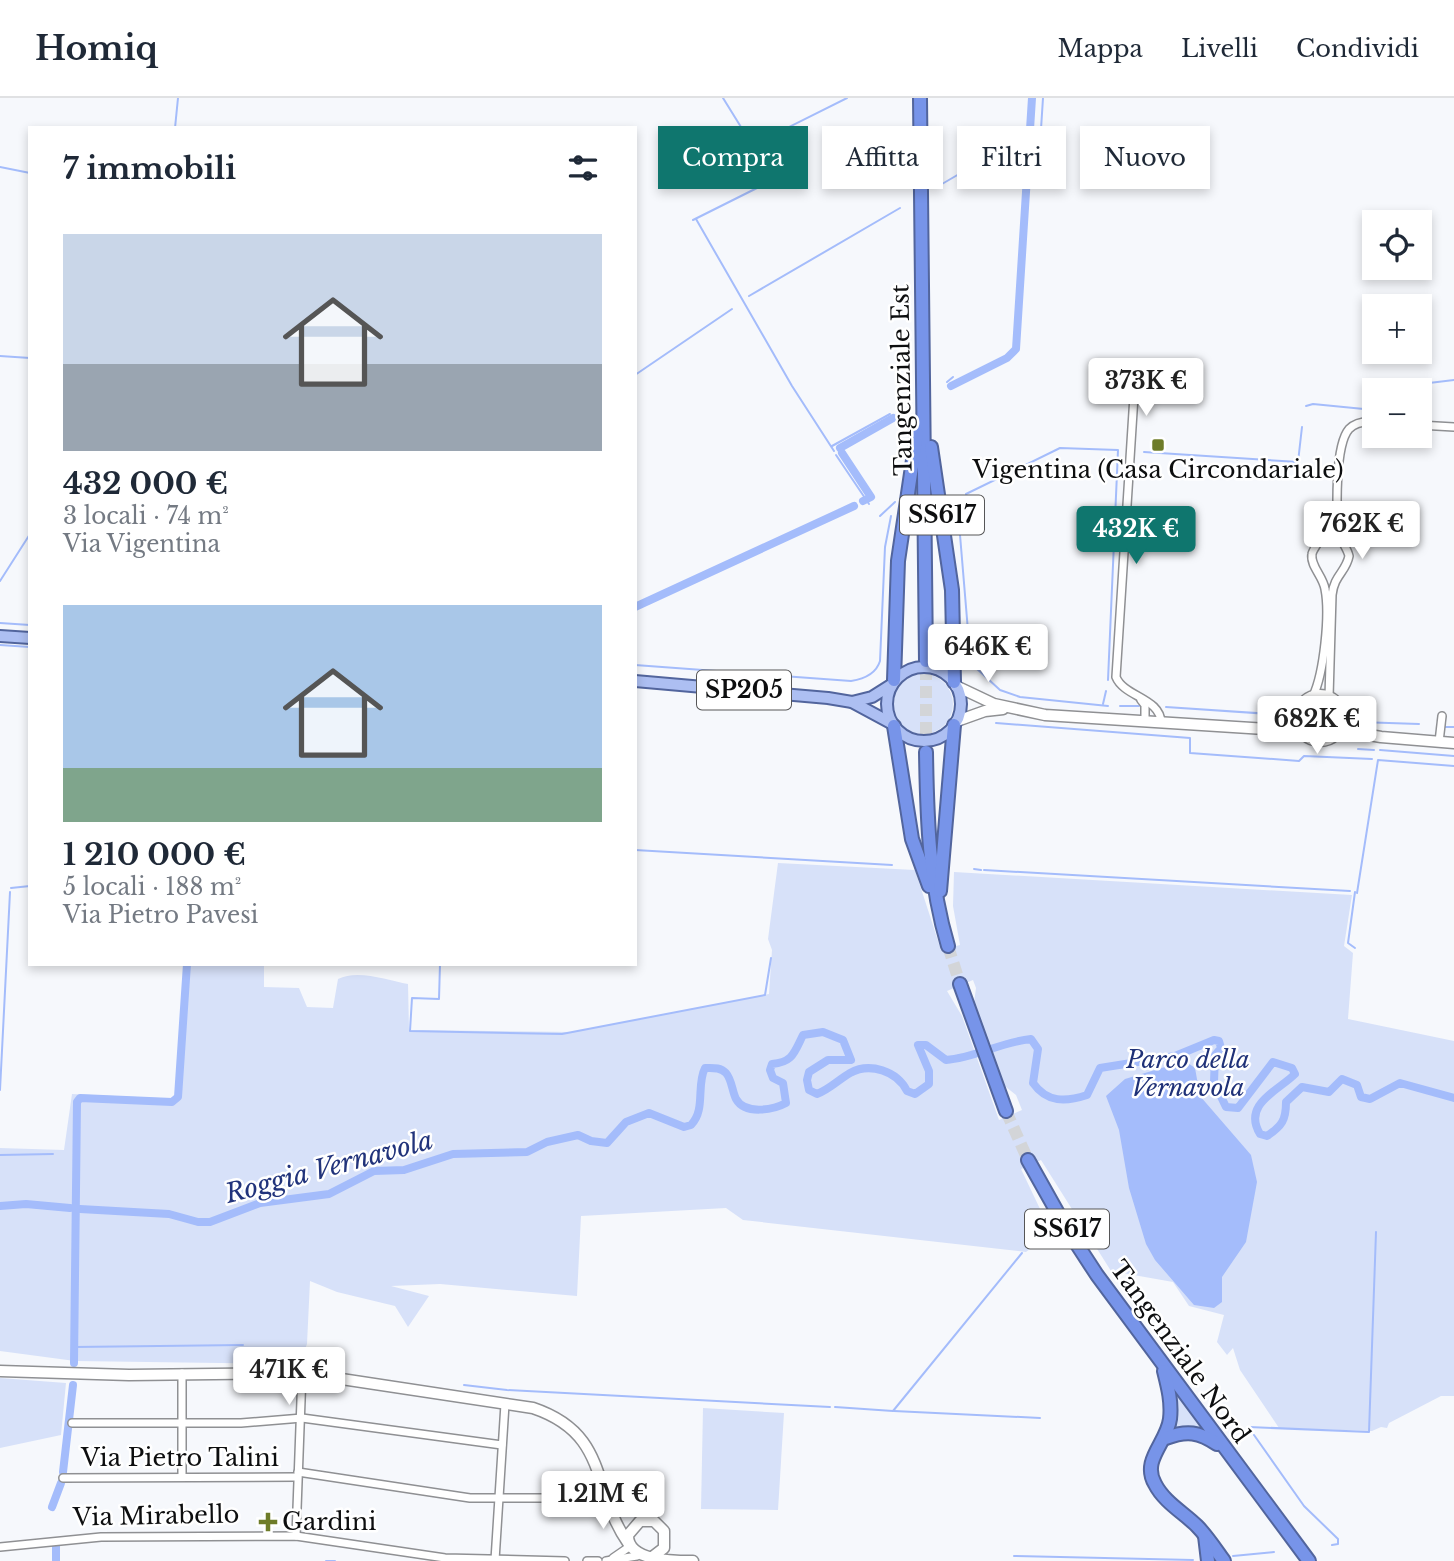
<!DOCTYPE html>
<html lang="it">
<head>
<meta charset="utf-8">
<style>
	body { margin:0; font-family:"Libre Baskerville",serif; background:#f2f2f3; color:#1f2937; height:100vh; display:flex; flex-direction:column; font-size:26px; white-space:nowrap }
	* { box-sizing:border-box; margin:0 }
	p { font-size:23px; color:#747a83 }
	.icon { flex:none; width:38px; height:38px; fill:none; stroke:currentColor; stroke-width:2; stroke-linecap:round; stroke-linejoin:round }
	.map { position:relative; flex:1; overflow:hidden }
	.sheet { position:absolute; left:28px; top:28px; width:609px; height:840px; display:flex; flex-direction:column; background:#fff; border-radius:0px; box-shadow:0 4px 10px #0003 }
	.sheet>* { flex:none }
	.guide { position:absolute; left:658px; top:28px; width:665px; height:63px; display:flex; gap:14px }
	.fabs { position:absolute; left:1362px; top:112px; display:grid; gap:14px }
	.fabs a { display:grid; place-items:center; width:70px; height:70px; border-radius:0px; background:#fff; box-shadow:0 4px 10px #0003; font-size:35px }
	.price { position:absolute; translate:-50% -60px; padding:0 16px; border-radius:7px; background:#fff; color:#222; font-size:23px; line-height:46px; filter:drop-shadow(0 2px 4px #0008) }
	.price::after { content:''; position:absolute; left:50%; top:42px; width:21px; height:16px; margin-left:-10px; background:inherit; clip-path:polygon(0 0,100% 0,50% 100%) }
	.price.current { background:#0f766e; color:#fff }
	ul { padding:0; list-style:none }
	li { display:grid; align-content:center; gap:14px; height:371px; padding:0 35px }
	li span { display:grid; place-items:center; height:217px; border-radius:0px; color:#555 }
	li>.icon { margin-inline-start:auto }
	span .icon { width:126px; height:126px; fill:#fffc; stroke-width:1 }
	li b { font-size:30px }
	h2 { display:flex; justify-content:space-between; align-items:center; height:84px; padding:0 35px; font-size:30px }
	.pill { padding:0 24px; border-radius:0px; background:#fff; box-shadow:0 4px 10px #0003; font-size:24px; line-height:63px }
	.pill.current { background:#0f766e; color:#fff }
	header { display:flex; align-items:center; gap:42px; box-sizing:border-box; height:98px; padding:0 35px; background:#fff; border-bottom:2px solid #e0e1e3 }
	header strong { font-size:33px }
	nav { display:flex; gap:38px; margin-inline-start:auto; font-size:24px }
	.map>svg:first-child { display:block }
	.green { fill:#d7e1f9; fill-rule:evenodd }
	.water { fill:#a4bcfb }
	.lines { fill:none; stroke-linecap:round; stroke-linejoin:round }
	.stream { stroke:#a4bcfb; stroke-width:2 }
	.canal { stroke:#a4bcfb; stroke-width:8 }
	.highway-tunnel { stroke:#d3d5d8; stroke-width:12; stroke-dasharray:12 6; stroke-linecap:butt }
	.street-casing { stroke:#8f9093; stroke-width:10 }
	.secondary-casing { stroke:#8f9093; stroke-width:13 }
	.primary-casing { stroke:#52659d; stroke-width:14 }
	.highway-casing { stroke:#52659d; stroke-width:16 }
	.street { stroke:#fff; stroke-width:7 }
	.secondary { stroke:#fff; stroke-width:10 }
	.primary { stroke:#adbff2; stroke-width:10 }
	.highway { stroke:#7794e9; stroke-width:12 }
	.poi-dot { fill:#6e7c29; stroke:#fff; stroke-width:2.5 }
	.labels { text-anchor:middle; stroke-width:5; stroke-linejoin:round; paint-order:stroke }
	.shield { fill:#fff; stroke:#565657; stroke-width:2 }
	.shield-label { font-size:23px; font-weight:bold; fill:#0d0e0f }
	.street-label { font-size:24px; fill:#0d0e0f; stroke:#fff }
	.poi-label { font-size:24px; fill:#0d0e0f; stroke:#fff }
	.park-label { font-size:24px; font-style:italic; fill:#1f3178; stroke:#fff }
	.water-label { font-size:26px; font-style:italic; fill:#21337b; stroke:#fff }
</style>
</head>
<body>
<header>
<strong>Homiq</strong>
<nav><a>Mappa</a><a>Livelli</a><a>Condividi</a></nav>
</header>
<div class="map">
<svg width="1454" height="1463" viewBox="0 0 1454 1463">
	<rect width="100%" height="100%" fill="#f6f8fc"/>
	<g class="green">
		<circle cx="923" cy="606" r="30"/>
		<path d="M778 765 915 772 941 852 960 847 953 808 954 774 1352 797 1344 848 1353 855 1348 921 1454 943V1298H1441L1389 1325 1387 1330 1381 1329 1372 1333 1279 1330 1240 1272 1233 1250 1227 1257 1217 1244 1224 1217 1189 1208 1173 1184 1111 1173 1041 1062 1021 1071 1051 1134 1026 1154 743 1122 726 1110 581 1118 577 1198 440 1186 391 1188 429 1198 408 1229 395 1208 337 1194 310 1183 307 1246 299 1266 75 1263 0 1253V1050L64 1052 72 996 181 1001 187 866H264V889L299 890 307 909 333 910 338 881C357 871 388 882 408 886L409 932 573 934 769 896 772 852 768 841ZM973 882 976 890 973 912 1001 985 1016 997 1022 1012 999 1022 962 918 947 893Z"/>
		<path d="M0 1280 66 1285 61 1337 0 1350Z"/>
		<path d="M1174 1294 1177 1295 1204 1332 1174 1333Z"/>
		<path d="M703 1310 784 1315 778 1412 701 1411Z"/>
	</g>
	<path class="water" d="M1185 963 1195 970 1200 998 1251 1057 1257 1084 1246 1144 1222 1179V1204L1214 1210 1194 1207 1155 1162 1146 1146 1129 1090 1119 1032 1106 998 1125 981Z"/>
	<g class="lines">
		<g class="stream">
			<path d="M175 30 178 0"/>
			<path d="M1033 34 1041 31 1043 0"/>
			<path d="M753 47 847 0"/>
			<path d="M0 69 30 75"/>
			<path d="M942 86 1026 37"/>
			<path d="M696 121 792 288 834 353"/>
			<path d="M693 122 757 90 772 79 723 0"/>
			<path d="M749 198 900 110"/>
			<path d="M0 258 30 260"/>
			<path d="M635 277 732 211"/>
			<path d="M947 284 953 279"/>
			<path d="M1429 285 1454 282"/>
			<path d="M1306 308 1313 306 1374 312"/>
			<path d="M1419 317 1431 318"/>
			<path d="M832 348 890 316"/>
			<path d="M1144 354 1298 364 1302 329"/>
			<path d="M836 357 869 406"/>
			<path d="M966 396 1060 350 1118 352 1108 582"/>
			<path d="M954 411 958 413 969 545 975 569 1000 592 1020 599 1108 608"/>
			<path d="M880 418 895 404"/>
			<path d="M0 483 30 436"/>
			<path d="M0 525 30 527"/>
			<path d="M0 547 30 549"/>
			<path d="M635 567 851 583C864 581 876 576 880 563L885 449 891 418"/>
			<path d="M1103 606 1106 593"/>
			<path d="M1120 608H1139"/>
			<path d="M1166 609 1285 617"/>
			<path d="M1311 619 1334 621"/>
			<path d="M1359 624 1419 626"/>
			<path d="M996 625 1190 640V655L1299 663 1304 658 1372 661"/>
			<path d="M1443 629H1454"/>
			<path d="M1358 651 1374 652"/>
			<path d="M1380 652 1454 658"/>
			<path d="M635 752 892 767"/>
			<path d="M974 771 981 772"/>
			<path d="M984 772 1350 793"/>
			<path d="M11 790 30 788"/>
			<path d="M1355 794 1348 845 1355 850"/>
			<path d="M1357 795 1378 662 1454 668"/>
			<path d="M440 866 439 901 412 900 410 933 562 936 765 897 771 860"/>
			<path d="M0 992 10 794"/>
			<path d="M0 1057 53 1056"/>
			<path d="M74 1249 243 1247"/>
			<path d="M464 1287 507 1292 830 1309"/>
			<path d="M835 1309 893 1313 1022 1155"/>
			<path d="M894 1313 1040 1320"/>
			<path d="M1249 1329 1369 1334 1376 1134"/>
			<path d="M1254 1337 1304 1408 1338 1441V1446L1332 1447"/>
			<path d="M1014 1458 1193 1462"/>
			<path d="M1233 1458 1274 1454"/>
			<path d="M326 1463H335"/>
		</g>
		<g class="canal">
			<path d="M951 288 1007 260 1016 251 1032 0"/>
			<path d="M840 350 893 320"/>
			<path d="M842 355 871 399 863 403"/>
			<path d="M635 509 854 408"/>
			<path d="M0 1108 26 1106 70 1110"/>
			<path d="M80 1111 169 1116 198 1124H210L260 1105 329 1096 374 1073 404 1072 453 1056 527 1054 547 1044 578 1037 591 1043 607 1045 626 1024 649 1015 684 1029 691 1027C706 1012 696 987 705 970 713 970 720 969 726 975 732 982 732 993 736 1001 745 1017 773 1012 786 1005L783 985 773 980 770 972 772 966C793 964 794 955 803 937L823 934 843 942 851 962H828L809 974 807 982 809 992 817 996C830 991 838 982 850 975 870 964 897 973 907 993L915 996 929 986V973L918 947H926L946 962C975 960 1001 944 1031 941L1038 951 1033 985C1047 1005 1066 1004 1087 997L1100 970 1175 958 1214 942 1219 943 1221 950 1215 957 1214 984 1226 1009 1238 1010 1273 964 1292 970 1295 976C1278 993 1242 1006 1260 1036L1267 1038C1282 1028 1286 1022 1286 1004L1302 989 1329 994 1342 981 1357 987 1361 999 1370 1001 1400 985 1454 1000"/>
			<path d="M74 1265 77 1004 80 1000 172 1004 178 999 187 866"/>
			<path d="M63 1374 73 1287"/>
			<path d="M52 1409 61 1385"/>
			<path d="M56 1444V1463"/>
		</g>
		<g class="highway-tunnel">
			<path d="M926 654V563"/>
			<path d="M948 848 960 886"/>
			<path d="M1006 1013 1028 1062"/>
		</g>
		<defs>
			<g id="street">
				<path d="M1134 298 1116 579C1124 599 1161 600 1161 625"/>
				<path d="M1419 327 1454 329"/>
				<path d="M1313 598C1324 575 1330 516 1325 491 1323 478 1310 468 1312 456 1313 449 1332 427 1337 415"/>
				<path d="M1329 599 1332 497C1334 477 1346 474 1349 458 1347 449 1340 443 1339 433 1336 412 1335 347 1349 331 1356 324 1364 323 1374 324"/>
				<path d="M1141 602 1145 607V624"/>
				<path d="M1439 644 1442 618"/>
				<path d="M72 1325H241L302 1320 502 1347"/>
				<path d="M298 1374 470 1400H552L604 1386"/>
				<path d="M182 1379V1275"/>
				<path d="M63 1380 297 1379"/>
				<path d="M296 1438 302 1275"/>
				<path d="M0 1449 101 1439 296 1438 445 1460 565 1463"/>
				<path d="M613 1460 629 1449"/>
				<path d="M495 1462 505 1306"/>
				<path d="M587 1463H598"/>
				<path d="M606 1463 637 1458"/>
			</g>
			<g id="secondary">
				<path d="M956 588 994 606 1045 617 1282 632 1299 628"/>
				<circle cx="1320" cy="620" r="23"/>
				<path d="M957 623 985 613 1003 611"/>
				<path d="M1340 632 1381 639 1454 645"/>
				<path d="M0 1273 129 1277 302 1275 533 1310C610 1336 591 1392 628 1445"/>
				<path d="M651 1460 664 1450V1433L654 1423H640L628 1437C627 1463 671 1463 693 1463"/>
			</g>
			<g id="primary">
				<path d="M0 538 30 540"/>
				<circle cx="924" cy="606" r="37"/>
				<path d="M635 583 828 600 852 604 891 625"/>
				<path d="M852 604 872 599 891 587"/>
			</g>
			<g id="highway">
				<path d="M920 0 926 563"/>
				<path d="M931 349 952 492 954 584"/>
				<path d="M894 582 898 463 917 335"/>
				<path d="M894 628 912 741 929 788"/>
				<path d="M926 654C927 720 929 785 948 848"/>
				<path d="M940 793 954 627"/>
				<path d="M960 886 1006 1013"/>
				<path d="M1028 1062 1065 1128 1097 1177 1309 1463"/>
				<path d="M1164 1273C1168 1289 1172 1304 1170 1321 1167 1345 1141 1362 1155 1386 1164 1404 1184 1415 1197 1428 1207 1438 1216 1452 1224 1463"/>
				<path d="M1166 1340C1187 1332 1199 1334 1217 1346"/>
				<path d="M1205 1438 1208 1463"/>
			</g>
		</defs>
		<use href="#street" class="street-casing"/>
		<use href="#secondary" class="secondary-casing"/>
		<use href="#primary" class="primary-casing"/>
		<use href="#highway" class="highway-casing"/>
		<use href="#street" class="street"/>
		<use href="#secondary" class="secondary"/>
		<use href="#primary" class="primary"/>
		<use href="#highway" class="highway"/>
	</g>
	<g class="poi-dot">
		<rect x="1151" y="340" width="14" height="14" rx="3.5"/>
		<path d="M264.5 1413.5h7v7h7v7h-7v7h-7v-7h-7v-7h7z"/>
	</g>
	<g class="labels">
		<g class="shield">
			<rect x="900" y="397.5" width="84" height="39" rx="5"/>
			<rect x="697" y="572.5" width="94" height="39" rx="5"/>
			<rect x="1025" y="1111.5" width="84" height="39" rx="5"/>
		</g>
		<g class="shield-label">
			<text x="942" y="425">SS617</text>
			<text x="744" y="600">SP205</text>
			<text x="1067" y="1139">SS617</text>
		</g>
		<g class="street-label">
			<text transform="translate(902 282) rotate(-91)" y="8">Tangenziale Est</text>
			<text transform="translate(1180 1254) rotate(54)" y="8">Tangenziale Nord</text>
			<text x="180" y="1368">Via Pietro Talini</text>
			<text transform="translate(156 1418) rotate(-1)" y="8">Via Mirabello</text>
		</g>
		<g class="poi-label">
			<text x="1158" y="380">Vigentina (Casa Circondariale)</text>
			<text x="282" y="1432" text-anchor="start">Gardini</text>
		</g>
		<g class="park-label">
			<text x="1188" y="970">Parco della<tspan x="1188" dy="28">Vernavola</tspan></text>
		</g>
		<g class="water-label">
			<text transform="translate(329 1069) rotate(-15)" y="9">Roggia Vernavola</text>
		</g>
	</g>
</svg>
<div class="fabs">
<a><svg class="icon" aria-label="locate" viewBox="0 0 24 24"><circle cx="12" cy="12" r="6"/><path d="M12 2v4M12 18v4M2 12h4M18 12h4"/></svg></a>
<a>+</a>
<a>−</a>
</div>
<b class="price" style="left:1146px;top:320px">373K €</b>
<b class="price" style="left:1362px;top:463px">762K €</b>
<b class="price current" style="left:1136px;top:468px">432K €</b>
<b class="price" style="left:988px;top:586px">646K €</b>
<b class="price" style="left:1317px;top:658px">682K €</b>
<b class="price" style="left:289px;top:1309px">471K €</b>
<b class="price" style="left:603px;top:1433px">1.21M €</b>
<div class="guide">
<a class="pill current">Compra</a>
<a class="pill">Affitta</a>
<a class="pill">Filtri</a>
<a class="pill">Nuovo</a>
</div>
<section class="sheet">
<h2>7 immobili<svg class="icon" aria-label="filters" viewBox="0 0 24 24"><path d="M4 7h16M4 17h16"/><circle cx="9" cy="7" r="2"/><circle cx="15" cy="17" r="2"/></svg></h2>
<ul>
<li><span style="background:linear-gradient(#c9d6e8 60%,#9aa5b1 0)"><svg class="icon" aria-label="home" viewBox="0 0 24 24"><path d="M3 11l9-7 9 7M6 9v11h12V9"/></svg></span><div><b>432 000 €</b><p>3 locali · 74 m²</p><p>Via Vigentina</p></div></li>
<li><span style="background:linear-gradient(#a9c7e8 75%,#7fa58c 0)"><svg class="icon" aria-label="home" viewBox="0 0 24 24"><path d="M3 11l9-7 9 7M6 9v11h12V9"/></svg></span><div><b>1 210 000 €</b><p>5 locali · 188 m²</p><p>Via Pietro Pavesi</p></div></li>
</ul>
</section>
</div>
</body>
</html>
